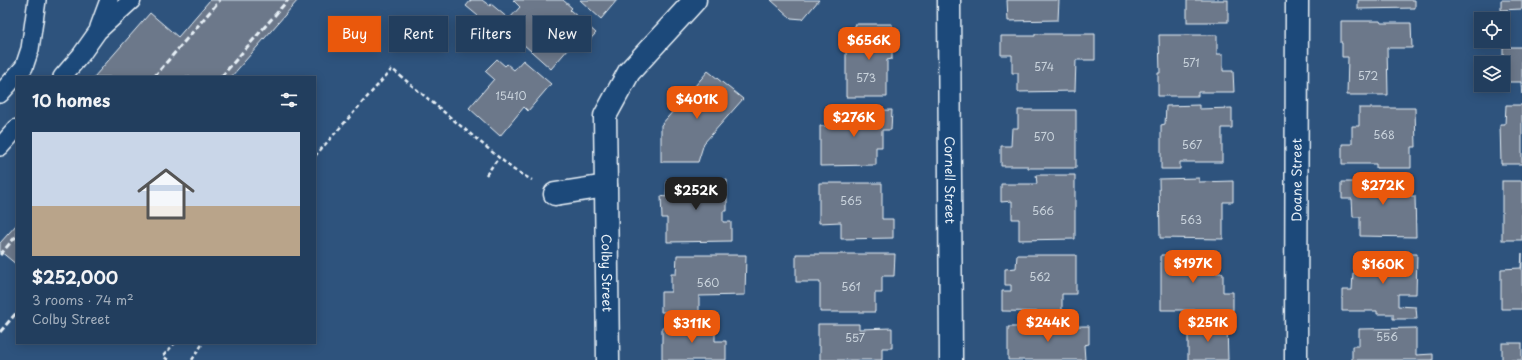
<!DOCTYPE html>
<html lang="en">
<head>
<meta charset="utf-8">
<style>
	body { margin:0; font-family:"Playpen Sans",sans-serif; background:#2e4967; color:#f1f3f6; height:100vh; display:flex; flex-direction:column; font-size:15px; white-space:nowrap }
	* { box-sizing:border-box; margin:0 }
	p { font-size:13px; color:#a2aebc }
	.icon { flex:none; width:22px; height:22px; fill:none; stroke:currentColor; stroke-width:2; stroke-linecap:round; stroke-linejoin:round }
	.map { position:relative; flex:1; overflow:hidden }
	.panel { position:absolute; left:16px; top:76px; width:300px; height:268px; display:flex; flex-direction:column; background:#223e5e; border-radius:0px; box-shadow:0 2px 10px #0003,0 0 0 1px #3f5773 }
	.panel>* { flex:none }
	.banner { position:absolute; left:328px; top:16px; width:380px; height:36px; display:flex; gap:8px }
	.tools { position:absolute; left:1474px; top:12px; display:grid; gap:8px }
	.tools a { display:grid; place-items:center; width:36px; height:36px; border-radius:0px; background:#223e5e; box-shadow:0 2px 10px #0003,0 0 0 1px #3f5773; font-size:20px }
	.price { position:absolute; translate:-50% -34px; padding:0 9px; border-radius:8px; background:#ea580c; color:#fff; font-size:13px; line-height:26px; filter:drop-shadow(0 1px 2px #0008) }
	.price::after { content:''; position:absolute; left:50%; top:24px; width:12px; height:9px; margin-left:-6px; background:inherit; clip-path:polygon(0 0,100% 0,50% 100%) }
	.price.selected { background:#222; color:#fff }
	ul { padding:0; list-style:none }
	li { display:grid; align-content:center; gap:8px; height:212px; padding:0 16px }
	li+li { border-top:1px solid #3f5773 }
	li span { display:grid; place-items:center; height:124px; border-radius:0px; color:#555 }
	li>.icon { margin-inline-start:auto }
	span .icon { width:72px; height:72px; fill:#fffc; stroke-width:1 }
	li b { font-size:17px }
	h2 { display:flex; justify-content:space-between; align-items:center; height:48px; padding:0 16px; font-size:17px }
	.chip { padding:0 14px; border-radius:0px; background:#223e5e; box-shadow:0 2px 10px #0003,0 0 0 1px #3f5773; font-size:14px; line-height:36px }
	.chip.selected { background:#ea580c; color:#fff }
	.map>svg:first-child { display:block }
	.building { fill:#6c788a; stroke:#e8f1f8 }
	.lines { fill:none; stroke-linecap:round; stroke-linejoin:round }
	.lane-casing { stroke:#e8f1f8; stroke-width:20 }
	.street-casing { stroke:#e8f1f8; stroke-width:25 }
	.path { stroke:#e8f1f8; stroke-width:2.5; stroke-dasharray:4 3; stroke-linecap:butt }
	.lane { stroke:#1f4a7a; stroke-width:17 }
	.street { stroke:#1f4a7a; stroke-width:22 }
	.rail { stroke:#e8f1f8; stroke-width:3; stroke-dasharray:6 3; stroke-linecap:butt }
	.labels { text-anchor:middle; stroke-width:3; stroke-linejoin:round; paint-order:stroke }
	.number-label { font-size:11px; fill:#c9d3dc }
	.street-label { font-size:13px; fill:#e8f1f8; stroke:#1f4a7a }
</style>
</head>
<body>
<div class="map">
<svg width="1522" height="360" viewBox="0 0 1522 360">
	<rect width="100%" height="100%" fill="#2e537d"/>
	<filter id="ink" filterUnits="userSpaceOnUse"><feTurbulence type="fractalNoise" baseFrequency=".025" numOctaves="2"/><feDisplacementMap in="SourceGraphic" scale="8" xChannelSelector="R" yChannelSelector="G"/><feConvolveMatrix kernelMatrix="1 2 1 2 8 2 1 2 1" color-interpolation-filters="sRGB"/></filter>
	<g filter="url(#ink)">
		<g class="building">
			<path d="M210 0H298L231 77H94L150 13 178 37Z"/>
			<path d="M471 0H482L490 6 491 4 509 19 520 7 513 0H563L572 8 570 10 596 33 582 48 575 41 551 69 523 44 519 50 466 6Z"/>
			<path d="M580 0H617L601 19Z"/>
			<path d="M771 0H819L803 19 791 18Z"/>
			<path d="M1007 0H1059L1058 20 1008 21Z"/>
			<rect x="1187" y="0" width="41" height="22"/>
			<path d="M1358 0H1415V8L1358 9Z"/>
			<path d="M1501 0H1522V9L1501 10Z"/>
			<path d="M1341 21H1380L1381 23H1411L1412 48H1387L1388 95H1347L1348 57H1342V43H1341Z"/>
			<path d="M855 24H892V59L887 60V97H846V38H855Z"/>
			<path d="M1035 34H1095V60H1076L1075 91 1018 92V73H1012V55H1001V36H1035Z"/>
			<path d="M1159 35H1217V54H1223V71H1233L1234 92H1198V96H1158V73H1160Z"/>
			<path d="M1503 47H1522V94L1521 82H1503Z"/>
			<path d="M497 59 505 66 507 64 514 70 523 60 551 84 528 111 524 107 500 136 469 108 494 79 485 71Z"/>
			<path d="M708 71 743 99 704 143 698 162H661V125Z"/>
			<path d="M1199 105V109L1232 108V128H1222V162H1180V169H1161V125L1165 124 1166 106Z"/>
			<path d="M1506 105H1522V164H1501L1500 124H1505Z"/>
			<path d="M1359 108H1415L1416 147H1411V168H1376V164H1342V144H1352V126H1359Z"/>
			<path d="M892 110 891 130H882V147H876V165L820 166V126H841L840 111Z"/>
			<path d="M1018 110H1076V168H1028V166H1001V146H1011L1012 128H1018Z"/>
			<path d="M1036 175H1075V239L1019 240V219H1012V201L1001 202V184H1037Z"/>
			<path d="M1375 177H1411V196H1415L1416 237 1360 236V217H1353L1352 199H1342V182H1375Z"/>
			<path d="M1199 178V182L1233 181V202H1223V239L1160 238 1159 179Z"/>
			<path d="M667 180H727V211H723V222H731V241L667 242V218H662L661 196 666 197Z"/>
			<rect x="1502" y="181" width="20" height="59"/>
			<path d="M819 183H882V219H893V238L841 239V222L819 223Z"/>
			<path d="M17 224V265L0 251V243Z"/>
			<path d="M1522 253V309H1501V269L1521 268Z"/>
			<path d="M796 254H895L894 276H882V293H875V312H820V282H796Z"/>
			<path d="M1216 254V273H1223V292H1233V310H1161V255Z"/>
			<path d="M1359 254H1417L1416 294H1398V306L1416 307 1417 319H1393V314H1377V311H1342V290H1352L1353 273H1358Z"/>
			<path d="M677 255H746L745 295 699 296V312H661V292H671V274H676Z"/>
			<path d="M1017 255H1076V294H1062V312L1002 311V291H1011V285H1005V269L1016 268Z"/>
			<path d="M818 324H859V329L892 328V348H882V360H820V346H818Z"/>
			<path d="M1089 326V344L1084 345 1085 360H1008V327Z"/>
			<path d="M1227 326 1228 360H1188V327Z"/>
			<path d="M662 327H715V341H726V360H662Z"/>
			<path d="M1416 328V355L1433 354V360H1352V346H1359V329Z"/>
			<rect x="1502" y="343" width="20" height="17"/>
		</g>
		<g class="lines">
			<defs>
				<g id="lane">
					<path d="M99 27 109 0"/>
					<path d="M62 77 81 55 98 31 132 0"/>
					<path d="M0 94 24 67 30 49 37 0"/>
					<path d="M0 147 17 128"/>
				</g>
				<g id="street">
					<path id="s1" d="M949 0 951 360"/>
					<path id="s2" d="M606 186 608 360"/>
					<path d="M555 194 606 186 605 116 629 72 695 0"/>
					<path id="s3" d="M1296 360 1297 0"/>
				</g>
			</defs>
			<use href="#lane" class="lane-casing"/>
			<use href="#street" class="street-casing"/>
			<g class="path">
				<path d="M315 156 392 69 514 170 532 180"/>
				<path d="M486 175 499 157"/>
				<path d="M168 360 163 356 175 343"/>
				<path d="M192 360 203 343"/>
			</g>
			<use href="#lane" class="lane"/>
			<use href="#street" class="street"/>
			<g class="rail">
				<path d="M154 77 220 0"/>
				<path d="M221 77 288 0"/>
				<path d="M0 255 17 235"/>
				<path d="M0 332 17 312"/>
			</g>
		</g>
	</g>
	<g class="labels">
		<g class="number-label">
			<text x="1191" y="67">571</text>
			<text x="1044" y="71">574</text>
			<text x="1368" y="80">572</text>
			<text x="866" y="82">573</text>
			<text x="511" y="100">15410</text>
			<text x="1384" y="139">568</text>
			<text x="1044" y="141">570</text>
			<text x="1192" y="149">567</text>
			<text x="851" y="205">565</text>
			<text x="1043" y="215">566</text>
			<text x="1191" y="224">563</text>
			<text x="1040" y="281">562</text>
			<text x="708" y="287">560</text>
			<text x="851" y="291">561</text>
			<text x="1387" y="341">556</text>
			<text x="855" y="342">557</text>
		</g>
		<g class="street-label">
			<text dy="5" stroke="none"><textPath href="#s1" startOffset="180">Cornell Street</textPath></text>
			<text dy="5" stroke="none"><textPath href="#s3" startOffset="180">Doane Street</textPath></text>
			<text dy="5" stroke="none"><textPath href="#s2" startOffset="87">Colby Street</textPath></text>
		</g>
	</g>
</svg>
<div class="tools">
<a><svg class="icon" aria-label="locate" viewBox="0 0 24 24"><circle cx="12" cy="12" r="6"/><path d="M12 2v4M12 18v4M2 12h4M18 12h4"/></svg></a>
<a><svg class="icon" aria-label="layers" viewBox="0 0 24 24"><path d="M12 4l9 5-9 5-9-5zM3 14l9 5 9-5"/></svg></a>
</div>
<b class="price" style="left:869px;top:61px">$656K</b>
<b class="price" style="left:697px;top:120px">$401K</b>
<b class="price" style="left:854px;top:138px">$276K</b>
<b class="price" style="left:1383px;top:206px">$272K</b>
<b class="price selected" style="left:696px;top:211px">$252K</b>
<b class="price" style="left:1193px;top:284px">$197K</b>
<b class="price" style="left:1383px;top:285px">$160K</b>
<b class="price" style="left:1048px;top:343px">$244K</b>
<b class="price" style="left:1208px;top:343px">$251K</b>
<b class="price" style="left:692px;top:344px">$311K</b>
<div class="banner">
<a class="chip selected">Buy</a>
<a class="chip">Rent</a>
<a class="chip">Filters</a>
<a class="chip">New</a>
</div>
<section class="panel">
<h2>10 homes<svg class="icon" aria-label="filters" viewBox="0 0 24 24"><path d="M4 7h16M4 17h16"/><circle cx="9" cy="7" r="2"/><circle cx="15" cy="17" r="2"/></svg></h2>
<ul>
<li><span style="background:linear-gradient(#c9d6e8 60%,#b9a48a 0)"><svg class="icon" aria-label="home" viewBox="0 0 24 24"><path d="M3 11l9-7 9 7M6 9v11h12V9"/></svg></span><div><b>$252,000</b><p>3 rooms · 74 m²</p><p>Colby Street</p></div></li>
</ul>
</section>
</div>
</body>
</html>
